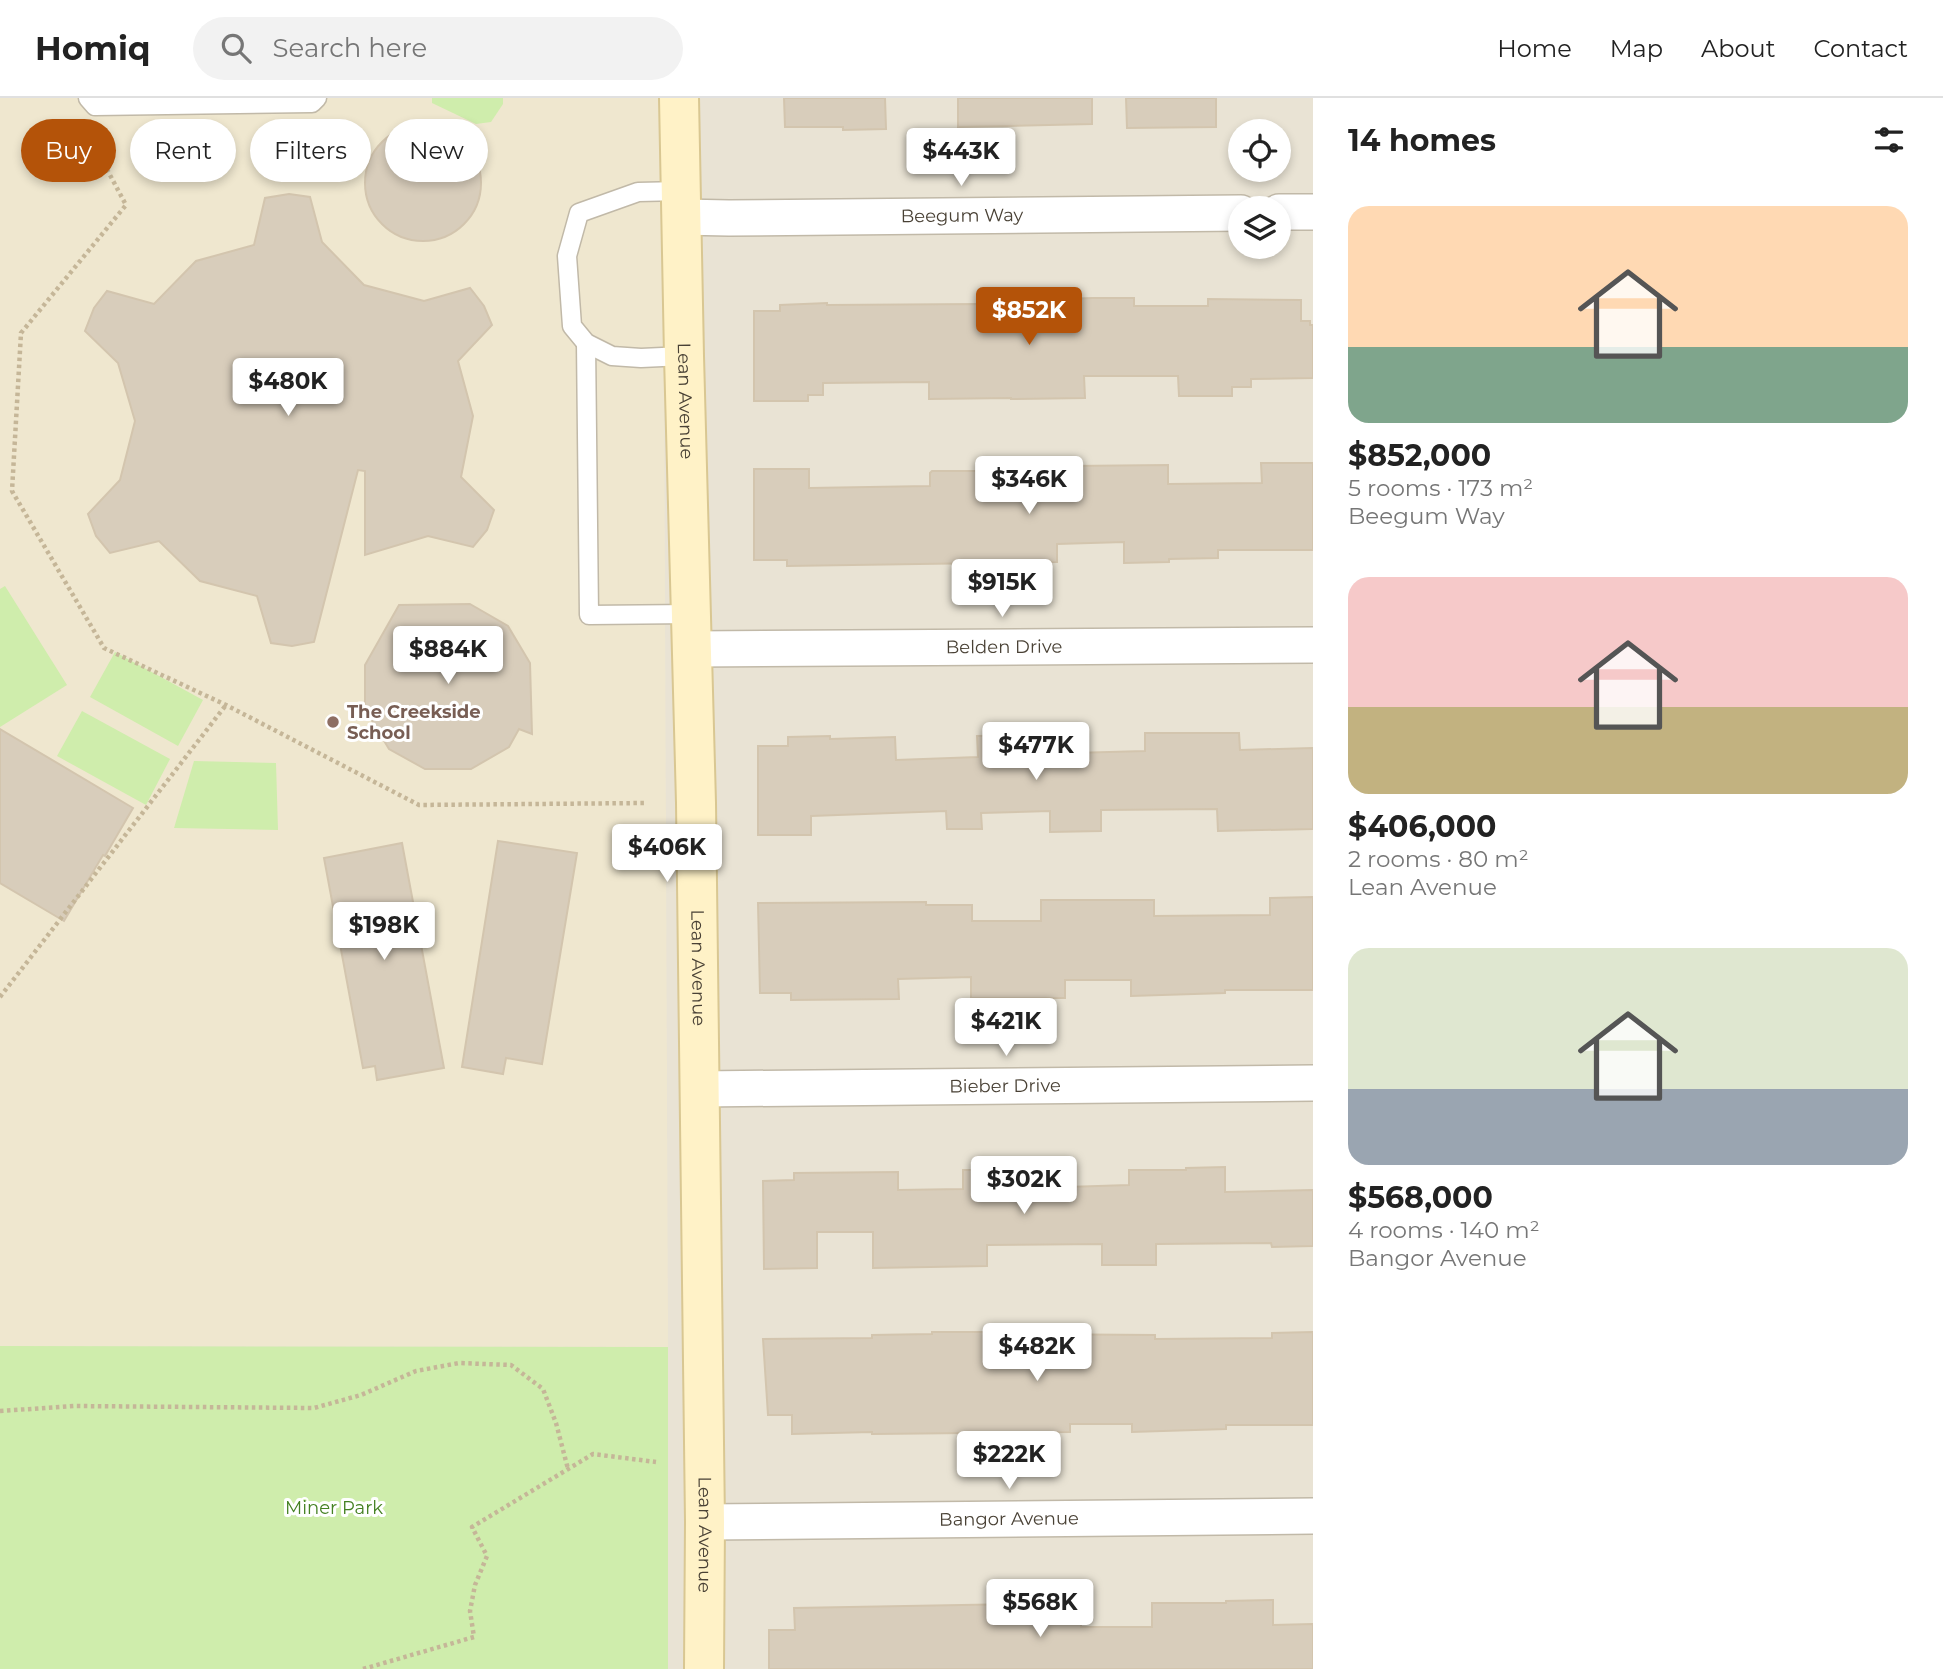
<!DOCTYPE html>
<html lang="en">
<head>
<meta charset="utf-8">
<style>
	body { margin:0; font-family:Montserrat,sans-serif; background:#f2f2f2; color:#222; height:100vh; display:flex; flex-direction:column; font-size:26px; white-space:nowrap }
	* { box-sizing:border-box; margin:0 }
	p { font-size:23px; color:#767676 }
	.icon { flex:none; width:38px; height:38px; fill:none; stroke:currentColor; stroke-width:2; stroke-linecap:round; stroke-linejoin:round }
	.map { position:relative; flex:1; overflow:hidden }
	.panel { display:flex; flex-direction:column; background:#fff; width:630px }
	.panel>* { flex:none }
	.guide { position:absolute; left:21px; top:21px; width:665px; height:63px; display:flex; gap:14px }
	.fabs { position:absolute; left:1228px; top:21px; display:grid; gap:14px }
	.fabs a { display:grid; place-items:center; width:63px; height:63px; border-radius:50%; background:#fff; box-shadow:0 4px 10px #0003; font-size:35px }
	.price { position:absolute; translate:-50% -60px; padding:0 16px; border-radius:7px; background:#fff; color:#222; font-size:23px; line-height:46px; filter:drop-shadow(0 2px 4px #0008) }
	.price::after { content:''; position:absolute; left:50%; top:42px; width:21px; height:16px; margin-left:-10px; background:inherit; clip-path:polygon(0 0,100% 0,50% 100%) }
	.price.current { background:#b45309; color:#fff }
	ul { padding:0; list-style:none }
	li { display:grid; align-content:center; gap:14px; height:371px; padding:0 35px }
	li span { display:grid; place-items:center; height:217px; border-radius:21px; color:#555 }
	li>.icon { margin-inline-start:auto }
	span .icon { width:126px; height:126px; fill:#fffc; stroke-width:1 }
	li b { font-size:30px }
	h2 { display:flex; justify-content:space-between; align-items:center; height:84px; padding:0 35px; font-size:30px }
	.tag { padding:0 24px; border-radius:32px; background:#fff; box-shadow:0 4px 10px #0003; font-size:24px; line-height:63px }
	.tag.current { background:#b45309; color:#fff }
	header { display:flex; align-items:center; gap:42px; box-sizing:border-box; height:98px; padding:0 35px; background:#fff; border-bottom:2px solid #e0e0e0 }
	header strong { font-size:33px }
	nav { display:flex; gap:38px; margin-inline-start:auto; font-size:24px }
	.search { width:490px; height:63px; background:#f2f2f2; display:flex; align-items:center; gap:18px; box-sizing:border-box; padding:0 24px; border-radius:38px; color:#767676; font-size:26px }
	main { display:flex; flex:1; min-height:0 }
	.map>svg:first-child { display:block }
	.residential { fill:#e9e3d4; fill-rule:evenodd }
	.education { fill:#efe7cf }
	.green { fill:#cfedac }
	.building { fill:#d8cdbb; stroke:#d3c5ae; stroke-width:2 }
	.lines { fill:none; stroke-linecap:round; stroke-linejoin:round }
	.lane-casing { stroke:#c1b9a8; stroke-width:21 }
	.street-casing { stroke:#c1b9a8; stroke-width:38 }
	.secondary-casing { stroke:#d9c792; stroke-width:42 }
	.path { stroke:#c5b698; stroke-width:4.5; stroke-dasharray:3.5 3.5; stroke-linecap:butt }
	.lane { stroke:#fff; stroke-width:18 }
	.street { stroke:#fff; stroke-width:35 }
	.secondary { stroke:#fff2c7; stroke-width:38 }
	.education-dot { fill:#8d6e63; stroke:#fff; stroke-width:2.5 }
	.labels { text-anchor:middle; stroke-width:6; stroke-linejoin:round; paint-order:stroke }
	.street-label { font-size:18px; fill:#494135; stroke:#fff }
	.education-label { font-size:18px; font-weight:bold; fill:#785e54; stroke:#fff; text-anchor:start }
	.park-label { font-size:18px; fill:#448122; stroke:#fff }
</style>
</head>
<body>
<header>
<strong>Homiq</strong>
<div class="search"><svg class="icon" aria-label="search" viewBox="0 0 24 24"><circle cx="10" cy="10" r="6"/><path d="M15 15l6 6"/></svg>Search here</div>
<nav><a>Home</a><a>Map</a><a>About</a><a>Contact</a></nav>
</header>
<main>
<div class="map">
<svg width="1313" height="1571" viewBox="0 0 1313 1571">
	<rect width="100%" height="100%" fill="#f5f1e7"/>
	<path class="residential" d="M0 0H1313V1571H0ZM1241 33H1279V72H1241ZM1241 110H1279V149H1241Z"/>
	<path class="education" d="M0 0H663L668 1249 0 1248Z"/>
	<g class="green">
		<path d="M432 0H503V6L491 24 476 26 432 5Z"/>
		<path d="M5 488 67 587 0 629V491Z"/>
		<path d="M115 554 203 602 178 648 90 599Z"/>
		<path d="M82 613 170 661 146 707 57 658Z"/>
		<path d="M194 663 276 665 278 732 174 730Z"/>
		<path d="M0 1248 668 1249V1571H0Z"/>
	</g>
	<g class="building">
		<path d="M784 0H885L886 31 843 32V29H785Z"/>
		<path d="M958 0H1092V26L958 29Z"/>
		<path d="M1126 0H1216V29L1127 30Z"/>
		<circle cx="423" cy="85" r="58"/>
		<path d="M289 96 310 99 322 144 364 187 424 203 470 190 484 208 492 227 458 263 473 318 461 379 494 412 487 432 473 449 428 438 365 457V373L358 372 314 544 292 548 271 545 257 498 200 483 159 443 110 455 96 438 88 416 120 382 135 323 118 265 85 233 94 210 107 193 154 206 196 163 254 147 265 100Z"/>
		<path d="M1093 200H1134V208H1208V201L1301 202V223H1310V227H1313V280L1251 281V289H1232V298H1179L1178 278H1084L1085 300 1011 301V300L929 301V284L823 285V297H808V303H754V213H780V207L827 205V207L978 206V212L1034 210V202Z"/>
		<path d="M1261 365H1313V452H1218V460L1169 461V464L1124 465V444L1057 446V464L787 468V462H754V371H809V390L930 388V375L932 373H1011V369L1070 368 1168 367V386L1262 385Z"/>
		<path d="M470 506 508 528 530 565 532 636 519 631 509 649 471 671H425L389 651 365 611V567L399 507Z"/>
		<path d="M0 631 133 710 105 758 103 757 64 823 0 785Z"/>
		<path d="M1145 635H1239L1240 652 1313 650V731L1218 733 1217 711 1101 712V733L1050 734V713L981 715 982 731H947L946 713 811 718V737H758V648H788V639L830 638V641L895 639 896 662 978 659 977 638 1027 637 1073 636V655L1145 653Z"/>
		<path d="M498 743 577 755 542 966 506 960 503 976 462 969Z"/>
		<path d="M402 745 444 970 377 982 375 968 363 970 324 760Z"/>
		<path d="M1313 799V892H1225V895L1131 898V882H1065V900H971V879L898 881 899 901 791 902V895H760L758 805 926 804V807H972V823H1041V802H1154V818L1270 817V800Z"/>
		<path d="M1225 1069V1094L1313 1092V1148L1272 1149 1271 1145 1156 1146V1167H1102V1146L987 1147V1168L873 1170V1134H817V1170L764 1171 763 1083 794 1082V1075L898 1074V1092L963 1091V1072H1058V1086H1067V1089L1129 1087V1072H1186V1070Z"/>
		<path d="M932 1234H1007V1236L1155 1237V1241L1272 1240V1235L1313 1234V1327H1226V1331L1132 1334V1326H1070V1334L872 1336V1334L792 1336V1317H768L763 1241 872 1240V1237L932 1236Z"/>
		<path d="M1273 1502V1527L1313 1526V1571H769V1532H795L794 1510 1071 1505V1526H1081V1529H1152V1505H1226V1503Z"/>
	</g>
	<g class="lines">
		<defs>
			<g id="lane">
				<path d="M88 0 95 8 312 5 317 0"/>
				<path d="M681 93 638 94 579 115 567 158 572 228 586 245 612 258 641 260 684 258"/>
				<path d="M586 245 589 517 692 516"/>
			</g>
			<g id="street">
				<path d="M1279 114H1313"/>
				<path id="s1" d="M682 119 729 120 1241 115"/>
				<path id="s2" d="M692 551 1313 547"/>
				<path id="s3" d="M699 991 1313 985"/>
				<path id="s4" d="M705 1424 1313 1418"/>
			</g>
			<g id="secondary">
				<path id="s5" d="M679 0 684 258 696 705 705 1424 704 1571"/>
			</g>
		</defs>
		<use href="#lane" class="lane-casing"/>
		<use href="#street" class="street-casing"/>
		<use href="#secondary" class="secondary-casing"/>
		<g class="path">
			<path d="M87 34 126 107 21 235 12 393 104 550 226 607 419 707 647 705"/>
			<path d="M0 899 226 607"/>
			<path d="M0 1313 75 1308 314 1310 361 1297 416 1273 459 1265 511 1267 543 1291 556 1325 568 1371"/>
			<path d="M363 1571 474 1539 470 1513 475 1487 487 1458 472 1429 593 1356 656 1364"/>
		</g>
		<use href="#lane" class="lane"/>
		<use href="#street" class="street"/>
		<use href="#secondary" class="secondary"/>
	</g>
	<circle class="education-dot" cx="333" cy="624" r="7"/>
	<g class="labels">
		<g class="street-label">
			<text dy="6" stroke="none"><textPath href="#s1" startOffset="280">Beegum Way</textPath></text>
			<text dy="6" stroke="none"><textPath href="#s5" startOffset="303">Lean Avenue</textPath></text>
			<text dy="6" stroke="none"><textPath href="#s2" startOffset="312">Belden Drive</textPath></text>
			<text dy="6" stroke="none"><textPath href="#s5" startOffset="870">Lean Avenue</textPath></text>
			<text dy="6" stroke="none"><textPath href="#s3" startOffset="306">Bieber Drive</textPath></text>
			<text dy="6" stroke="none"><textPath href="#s4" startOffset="304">Bangor Avenue</textPath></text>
			<text dy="6" stroke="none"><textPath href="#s5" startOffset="1437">Lean Avenue</textPath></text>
		</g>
		<g class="education-label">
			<text x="347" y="620">The Creekside<tspan x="347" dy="21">School</tspan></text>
		</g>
		<g class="park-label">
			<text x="334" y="1416">Miner Park</text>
		</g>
	</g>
</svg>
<div class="fabs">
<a><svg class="icon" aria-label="locate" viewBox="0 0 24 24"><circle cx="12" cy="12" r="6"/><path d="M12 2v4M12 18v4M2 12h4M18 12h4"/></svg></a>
<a><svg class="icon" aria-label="layers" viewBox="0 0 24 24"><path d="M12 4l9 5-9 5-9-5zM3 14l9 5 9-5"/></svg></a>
</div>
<b class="price" style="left:961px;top:90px">$443K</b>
<b class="price current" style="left:1029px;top:249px">$852K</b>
<b class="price" style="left:288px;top:320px">$480K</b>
<b class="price" style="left:1029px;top:418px">$346K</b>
<b class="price" style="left:1002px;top:521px">$915K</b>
<b class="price" style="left:448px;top:588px">$884K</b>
<b class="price" style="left:1036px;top:684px">$477K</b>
<b class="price" style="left:667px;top:786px">$406K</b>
<b class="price" style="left:384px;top:864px">$198K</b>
<b class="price" style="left:1006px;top:960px">$421K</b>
<b class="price" style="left:1024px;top:1118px">$302K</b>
<b class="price" style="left:1037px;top:1285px">$482K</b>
<b class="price" style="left:1009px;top:1393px">$222K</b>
<b class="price" style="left:1040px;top:1541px">$568K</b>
<div class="guide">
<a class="tag current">Buy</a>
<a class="tag">Rent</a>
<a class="tag">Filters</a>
<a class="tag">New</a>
</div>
</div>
<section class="panel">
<h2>14 homes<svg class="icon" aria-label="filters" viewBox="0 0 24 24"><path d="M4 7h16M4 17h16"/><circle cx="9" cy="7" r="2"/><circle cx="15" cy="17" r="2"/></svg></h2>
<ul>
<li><span style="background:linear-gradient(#ffd9b3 65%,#7fa58c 0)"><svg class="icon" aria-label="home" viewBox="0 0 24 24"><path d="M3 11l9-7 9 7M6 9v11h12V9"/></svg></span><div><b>$852,000</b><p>5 rooms · 173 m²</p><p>Beegum Way</p></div></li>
<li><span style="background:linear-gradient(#f6c9c9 60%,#c2b280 0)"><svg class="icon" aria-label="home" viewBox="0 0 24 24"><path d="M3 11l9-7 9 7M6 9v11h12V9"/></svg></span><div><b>$406,000</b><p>2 rooms · 80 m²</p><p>Lean Avenue</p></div></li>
<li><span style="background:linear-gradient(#dfe7d0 65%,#9aa5b1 0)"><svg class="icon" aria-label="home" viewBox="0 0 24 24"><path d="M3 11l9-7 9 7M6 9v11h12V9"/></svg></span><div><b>$568,000</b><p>4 rooms · 140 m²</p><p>Bangor Avenue</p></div></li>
</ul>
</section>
</main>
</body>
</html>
